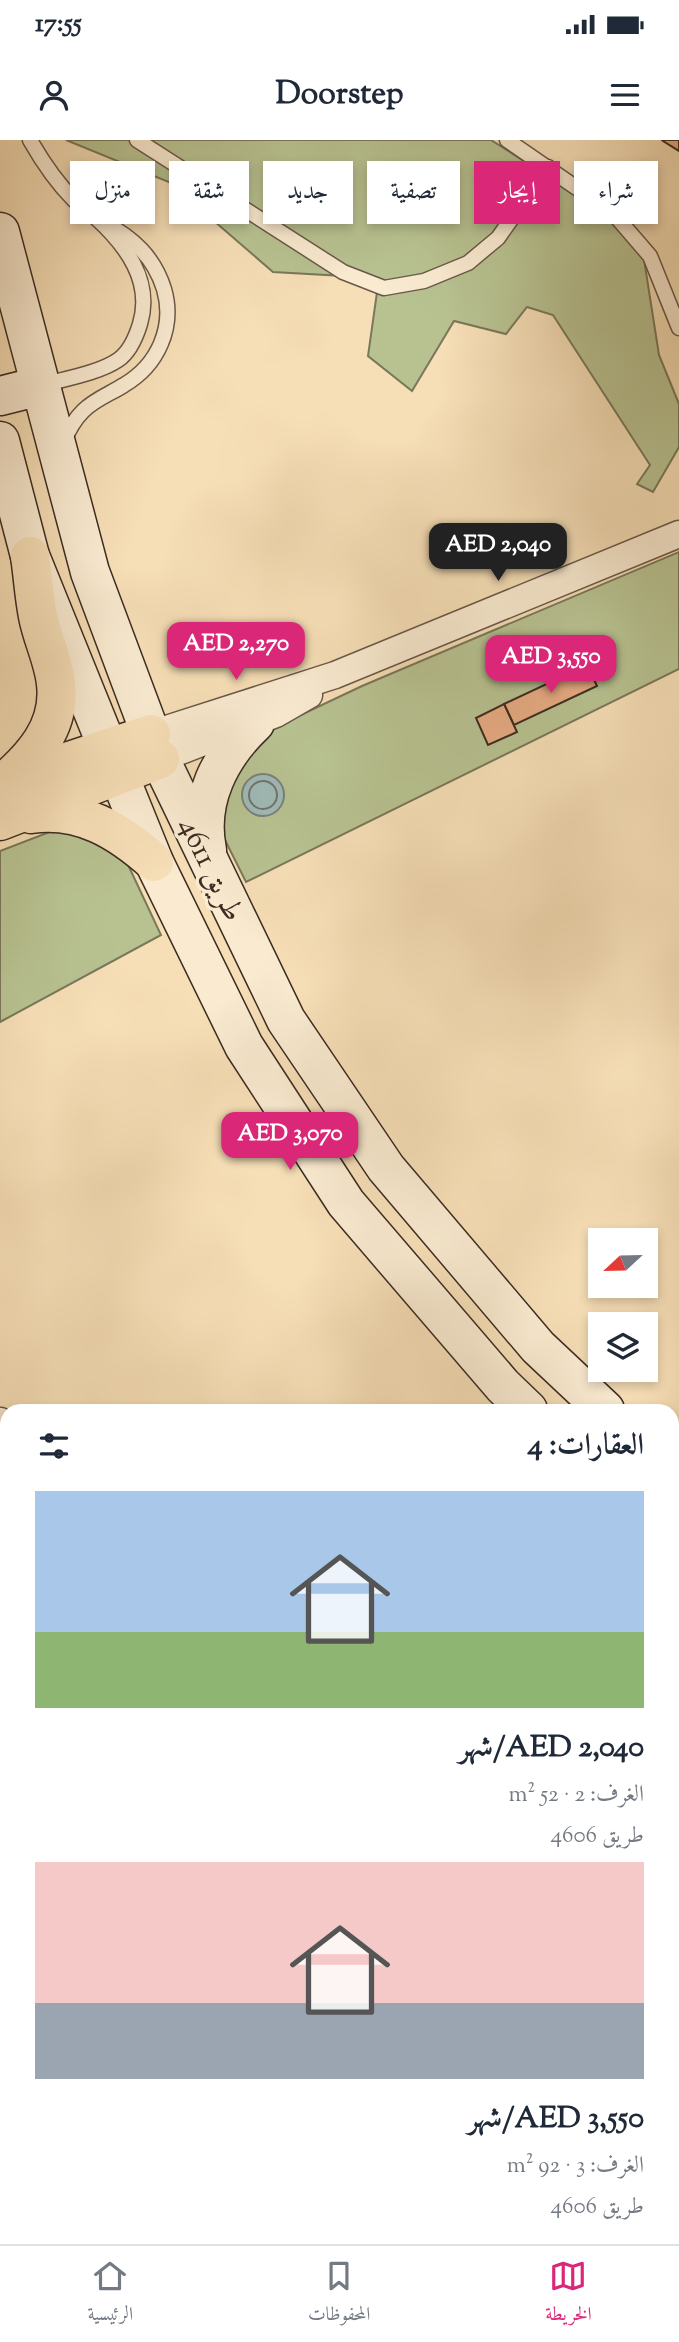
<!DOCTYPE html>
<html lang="ar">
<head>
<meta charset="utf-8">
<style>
	body { margin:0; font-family:"Sorts Mill Goudy",Amiri,serif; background:#f6f6f7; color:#1f2937; direction:rtl; height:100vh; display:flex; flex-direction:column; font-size:26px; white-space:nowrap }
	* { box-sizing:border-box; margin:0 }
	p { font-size:23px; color:#747a83 }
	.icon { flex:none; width:38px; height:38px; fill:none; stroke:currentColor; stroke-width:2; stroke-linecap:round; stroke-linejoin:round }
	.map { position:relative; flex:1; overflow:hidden; direction:ltr }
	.panel { position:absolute; left:0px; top:1264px; width:679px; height:842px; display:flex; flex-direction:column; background:#fff; border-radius:21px 21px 0 0; box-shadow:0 4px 10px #0003; direction:rtl }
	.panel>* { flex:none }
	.guide { position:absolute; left:21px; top:21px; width:637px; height:63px; direction:rtl; display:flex; gap:14px }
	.needle { width:46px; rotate:248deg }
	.fabs { position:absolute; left:588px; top:1088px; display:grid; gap:14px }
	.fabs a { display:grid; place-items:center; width:70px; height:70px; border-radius:0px; background:#fff; box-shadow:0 4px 10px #0003; font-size:35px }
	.price { position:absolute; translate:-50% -60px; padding:0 16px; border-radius:14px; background:#db2777; color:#fff; font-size:23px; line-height:46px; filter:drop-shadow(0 2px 4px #0008) }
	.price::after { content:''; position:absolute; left:50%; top:42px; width:21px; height:16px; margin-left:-10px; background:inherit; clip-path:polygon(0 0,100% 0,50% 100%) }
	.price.selected { background:#222; color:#fff }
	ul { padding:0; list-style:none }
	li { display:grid; align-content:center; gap:14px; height:371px; padding:0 35px }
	li span { display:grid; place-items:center; height:217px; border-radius:0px; color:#555 }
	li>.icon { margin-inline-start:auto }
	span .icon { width:126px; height:126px; fill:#fffc; stroke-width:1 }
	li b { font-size:30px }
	h2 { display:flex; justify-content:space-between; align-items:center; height:84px; padding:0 35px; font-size:30px }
	.tag { padding:0 24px; border-radius:0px; background:#fff; box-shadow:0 4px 10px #0003; font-size:24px; line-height:63px }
	.tag.selected { background:#db2777; color:#fff }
	.status { display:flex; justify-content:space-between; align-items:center; height:49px; padding:0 35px; background:#fff; direction:ltr }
	.status svg { height:19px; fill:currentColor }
	header { display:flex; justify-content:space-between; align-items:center; height:91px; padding:0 35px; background:#fff; font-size:32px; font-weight:700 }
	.menu { display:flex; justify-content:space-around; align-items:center; height:98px; border-top:2px solid #e0e1e3; background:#fff; font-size:19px; color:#747a83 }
	.menu a { display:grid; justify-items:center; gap:4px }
	.menu .selected { color:#db2777 }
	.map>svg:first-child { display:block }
	.green { fill:#b8c291; stroke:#7a775a; stroke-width:2 }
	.water { fill:#a0bab8; stroke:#78817c; stroke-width:2 }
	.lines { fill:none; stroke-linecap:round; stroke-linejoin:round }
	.shore { stroke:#6e736d; stroke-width:2 }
	.building { fill:#e8ac84; stroke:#3c2c22; stroke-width:2 }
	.lane-casing { stroke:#6a5847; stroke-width:17 }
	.street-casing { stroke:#6a5847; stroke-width:29 }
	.secondary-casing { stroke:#3c2c22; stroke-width:41 }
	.primary-casing { stroke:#3c2c22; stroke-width:41 }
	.lane { stroke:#f9ead0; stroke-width:14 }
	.street { stroke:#f9ead0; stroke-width:26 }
	.secondary { stroke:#f9ead0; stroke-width:38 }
	.primary { stroke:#f6deb6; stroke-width:38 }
	.labels { text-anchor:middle; stroke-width:7; stroke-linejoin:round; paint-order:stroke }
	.street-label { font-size:30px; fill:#3c2c22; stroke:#f9ead0 }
</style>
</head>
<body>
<div class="status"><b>17:55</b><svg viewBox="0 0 49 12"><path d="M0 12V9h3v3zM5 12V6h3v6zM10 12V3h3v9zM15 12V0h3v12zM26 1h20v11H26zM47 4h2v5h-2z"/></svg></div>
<header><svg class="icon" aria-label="menu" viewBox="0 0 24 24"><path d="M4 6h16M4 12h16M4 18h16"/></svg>Doorstep<svg class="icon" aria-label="person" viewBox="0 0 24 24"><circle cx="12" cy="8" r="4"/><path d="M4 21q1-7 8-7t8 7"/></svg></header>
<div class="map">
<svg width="679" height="2104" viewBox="0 0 679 2104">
	<rect width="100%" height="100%" fill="#f6deb6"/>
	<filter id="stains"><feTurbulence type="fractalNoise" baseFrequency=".00286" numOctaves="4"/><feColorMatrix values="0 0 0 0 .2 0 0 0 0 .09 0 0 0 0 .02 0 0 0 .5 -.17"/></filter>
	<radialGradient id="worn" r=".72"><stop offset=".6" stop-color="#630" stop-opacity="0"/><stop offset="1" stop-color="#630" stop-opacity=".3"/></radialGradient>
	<g class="green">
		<path d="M66 0H491L605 73 643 113 659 215 679 264V307L653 352 637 344 650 325 553 175 527 167 506 194 454 181 412 251 368 216 379 138 273 132 169 42Z"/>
		<path d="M679 412V529L246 742 219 688 227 628 248 600 362 546Z"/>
		<path d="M76 689 123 714 161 795 0 882V711L52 691Z"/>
	</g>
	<circle class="water" cx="263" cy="655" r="21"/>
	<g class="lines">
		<circle class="shore" cx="263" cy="655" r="14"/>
	</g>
	<g class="building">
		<path d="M662 0H679V11L663 1Z"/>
		<path d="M587 525 597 546 514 585 504 564Z"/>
		<path d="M504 564 517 592 488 605 476 578Z"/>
		<path d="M439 2098H579L575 2104H436Z"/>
	</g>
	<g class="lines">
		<defs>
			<g id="lane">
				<path d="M30 0C42 21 57 43 74 60 81 67 88 71 95 77 126 105 153 141 140 184 136 197 130 212 118 220 99 233 64 239 42 245"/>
				<path d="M137 0 343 132 384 148 424 141 468 123 498 98 548 27"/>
				<path d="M507 0 613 73 650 116 679 188"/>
				<path d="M63 303C68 291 74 280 83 271 95 259 110 254 124 245 158 225 175 187 164 149 154 117 133 98 105 83"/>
				<path d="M672 2010 679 1998"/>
				<path d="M617 2104 621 2098"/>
			</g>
			<g id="street">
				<path d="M151 594 335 535 679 394"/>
				<path d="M160 619 276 574 309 555"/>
				<path d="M0 1281 7 1290"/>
				<path d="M672 1912 679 1917"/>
				<path d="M0 2072 7 2067"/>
				<path d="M49 2104V2098"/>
			</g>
			<g id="secondary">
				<path d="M0 92 90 432 160 619 286 880 386 1028 538 1207 605 1270"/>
				<path d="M0 256 40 246"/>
				<path d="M0 301 30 416 154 722 244 906 346 1063 503 1246 528 1270"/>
				<path d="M207 710C197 661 220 616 255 583"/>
				<path d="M672 1334 679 1340"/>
				<path d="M672 1405 679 1411"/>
			</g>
			<g id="primary">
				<path d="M12 640 151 594"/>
				<path d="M2 644C33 618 61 587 56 544 54 521 42 498 38 476 34 456 33 436 30 416"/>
				<path d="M31 674C81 667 119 691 154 722"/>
				<path d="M0 681 160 619"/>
			</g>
		</defs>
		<use href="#lane" class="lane-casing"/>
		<use href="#street" class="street-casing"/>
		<use href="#secondary" class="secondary-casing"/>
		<use href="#primary" class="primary-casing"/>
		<use href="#lane" class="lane"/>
		<use href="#street" class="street"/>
		<use href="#secondary" class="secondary"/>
		<use href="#primary" class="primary"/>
	</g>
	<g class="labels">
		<g class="street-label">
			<text transform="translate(212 729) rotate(64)" y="10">طريق 4611</text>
		</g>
	</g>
	<rect width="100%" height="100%" filter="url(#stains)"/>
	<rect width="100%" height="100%" fill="url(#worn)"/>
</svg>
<div class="fabs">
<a><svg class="needle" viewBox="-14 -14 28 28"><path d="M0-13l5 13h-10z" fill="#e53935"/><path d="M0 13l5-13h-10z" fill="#747a83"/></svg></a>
<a><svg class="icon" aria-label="layers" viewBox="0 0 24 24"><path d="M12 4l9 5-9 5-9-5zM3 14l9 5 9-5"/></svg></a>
</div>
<b class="price selected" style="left:498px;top:443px">AED 2,040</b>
<b class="price" style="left:236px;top:542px">AED 2,270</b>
<b class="price" style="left:551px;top:555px">AED 3,550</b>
<b class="price" style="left:290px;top:1032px">AED 3,070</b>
<div class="guide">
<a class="tag">شراء</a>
<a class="tag selected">إيجار</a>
<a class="tag">تصفية</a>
<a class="tag">جديد</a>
<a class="tag">شقة</a>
<a class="tag">منزل</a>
</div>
<section class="panel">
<h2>العقارات: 4<svg class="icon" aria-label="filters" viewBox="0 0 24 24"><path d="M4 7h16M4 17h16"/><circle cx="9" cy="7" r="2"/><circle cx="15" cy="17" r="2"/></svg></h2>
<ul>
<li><span style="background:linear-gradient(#a9c7e8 65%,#8fb573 0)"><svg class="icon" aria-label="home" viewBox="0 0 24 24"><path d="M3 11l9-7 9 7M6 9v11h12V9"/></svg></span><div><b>AED 2,040/شهر</b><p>الغرف: 2 · 52 m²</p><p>طريق 4606</p></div></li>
<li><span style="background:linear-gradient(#f6c9c9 65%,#9aa5b1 0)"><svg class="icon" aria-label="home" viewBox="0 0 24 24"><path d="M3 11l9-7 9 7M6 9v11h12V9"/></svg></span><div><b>AED 3,550/شهر</b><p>الغرف: 3 · 92 m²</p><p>طريق 4606</p></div></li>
</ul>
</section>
</div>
<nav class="menu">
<a class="selected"><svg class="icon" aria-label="map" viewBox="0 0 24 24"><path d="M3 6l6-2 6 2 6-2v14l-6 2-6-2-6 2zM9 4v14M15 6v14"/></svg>الخريطة</a>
<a><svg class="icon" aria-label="saved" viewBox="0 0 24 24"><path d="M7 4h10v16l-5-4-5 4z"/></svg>المحفوظات</a>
<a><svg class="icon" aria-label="home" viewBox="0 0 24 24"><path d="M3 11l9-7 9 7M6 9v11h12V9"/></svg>الرئيسية</a>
</nav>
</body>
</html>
